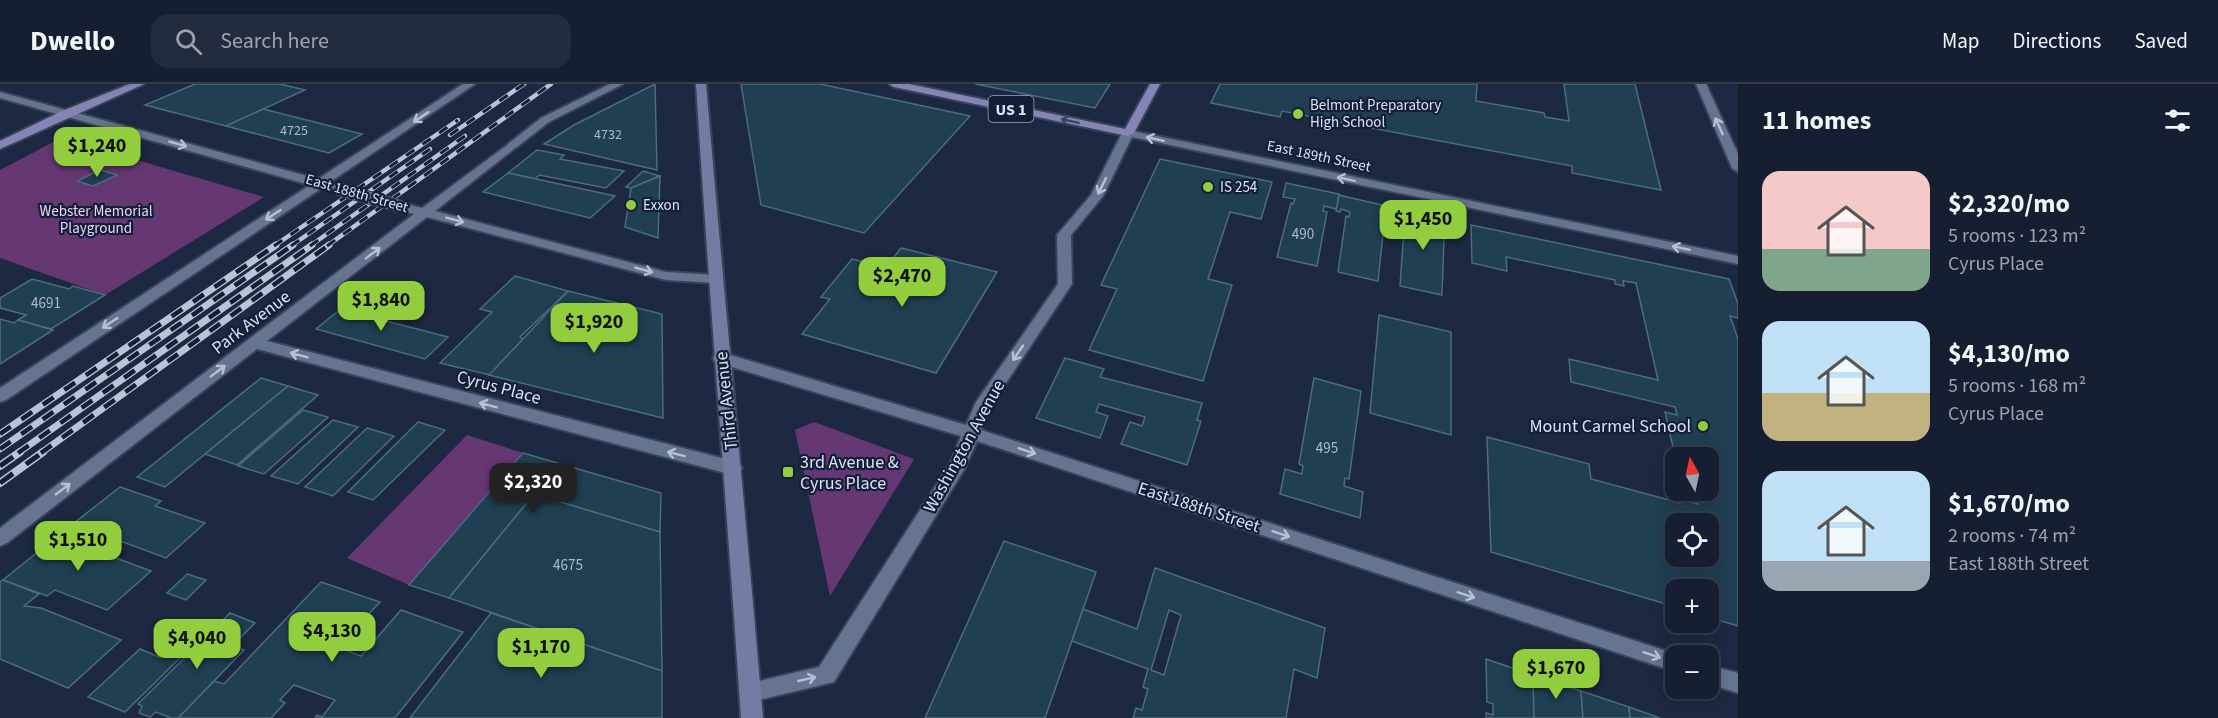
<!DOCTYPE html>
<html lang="en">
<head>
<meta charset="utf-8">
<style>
	body { margin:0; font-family:"Source Sans 3",sans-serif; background:#232c3e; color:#f1f3f6; height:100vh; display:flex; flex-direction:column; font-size:22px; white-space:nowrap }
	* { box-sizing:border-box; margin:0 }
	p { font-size:20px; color:#9ea2ac }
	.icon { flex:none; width:33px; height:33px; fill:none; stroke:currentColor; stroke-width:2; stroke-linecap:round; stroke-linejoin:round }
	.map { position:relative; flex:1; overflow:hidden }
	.drawer { display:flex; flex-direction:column; background:#161f32; width:480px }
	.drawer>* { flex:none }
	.needle { width:39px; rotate:351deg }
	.fabs { position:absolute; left:1665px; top:363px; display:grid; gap:12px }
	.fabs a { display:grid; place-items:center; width:54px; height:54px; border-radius:12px; background:#161f32; box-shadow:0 3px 15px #0003,0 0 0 2px #353d4d; font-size:30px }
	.price { position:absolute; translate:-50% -51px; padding:0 14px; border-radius:12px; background:#92cd3e; color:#111; font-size:20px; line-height:39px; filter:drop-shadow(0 2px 3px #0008) }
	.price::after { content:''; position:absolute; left:50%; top:36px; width:18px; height:14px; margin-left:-9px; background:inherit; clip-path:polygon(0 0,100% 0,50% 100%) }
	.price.current { background:#222; color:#fff }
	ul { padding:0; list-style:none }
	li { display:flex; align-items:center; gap:18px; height:150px; padding:0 24px }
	li span { display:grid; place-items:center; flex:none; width:168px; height:120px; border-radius:18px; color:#555 }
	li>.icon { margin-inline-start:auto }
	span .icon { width:72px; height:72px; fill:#fffc; stroke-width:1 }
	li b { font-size:26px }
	h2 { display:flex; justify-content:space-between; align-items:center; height:72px; padding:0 24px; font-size:26px }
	header { display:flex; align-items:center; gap:36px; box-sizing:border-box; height:84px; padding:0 30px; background:#161f32; border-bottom:2px solid #353d4d }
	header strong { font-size:28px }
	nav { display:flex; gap:33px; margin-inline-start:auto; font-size:21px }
	.search { width:420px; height:54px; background:#232c3e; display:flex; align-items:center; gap:15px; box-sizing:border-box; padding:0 21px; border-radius:18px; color:#9ea2ac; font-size:22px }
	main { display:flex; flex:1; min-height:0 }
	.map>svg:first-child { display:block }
	.green { fill:#653874 }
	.building { fill:#203f52; stroke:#4c6c80; stroke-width:1.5; fill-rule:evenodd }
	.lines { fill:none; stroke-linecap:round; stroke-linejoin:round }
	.pedestrian-casing { stroke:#3a4358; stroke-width:4 }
	.minor-casing { stroke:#3a4358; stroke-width:4 }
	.secondary-casing { stroke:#3a4358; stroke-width:4 }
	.primary-casing { stroke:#3a4358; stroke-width:4 }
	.pedestrian { fill:#657491; fill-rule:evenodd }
	.minor { fill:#657491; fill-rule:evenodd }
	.secondary { fill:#757ca4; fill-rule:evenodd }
	.primary { fill:#8485b6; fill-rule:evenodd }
	.rail-far2-casing { stroke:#bbc4d6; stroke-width:4.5 }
	.rail-far1-casing { stroke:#bbc4d6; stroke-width:7 }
	.rail-casing { stroke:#bbc4d6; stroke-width:8 }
	.rail-far2 { stroke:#131f37; stroke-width:3; stroke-dasharray:10; stroke-linecap:butt }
	.rail-far1 { stroke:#131f37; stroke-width:4.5; stroke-dasharray:13; stroke-linecap:butt }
	.rail { stroke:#131f37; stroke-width:5; stroke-dasharray:16; stroke-linecap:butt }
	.minor-bridge-casing { stroke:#3a4358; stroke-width:14; stroke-linecap:butt }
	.minor-bridge { stroke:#657491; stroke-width:12 }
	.oneway { stroke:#b7c1d6 }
	.oneway2 { stroke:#3b4363 }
	.poi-dot { fill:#92cd3e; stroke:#131f37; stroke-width:2 }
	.labels { text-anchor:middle; stroke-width:4.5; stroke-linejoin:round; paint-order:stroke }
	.far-number-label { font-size:14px; fill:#acb9cb }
	.far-poi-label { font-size:15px; fill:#dae2f3; stroke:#131f37; text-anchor:start }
	.far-street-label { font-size:15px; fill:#dae2f3; stroke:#131f37 }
	.far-park-label { font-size:15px; fill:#eed2f9; stroke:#131f37 }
	.number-label { font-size:15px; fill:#acb9cb }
	.shield { fill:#131f37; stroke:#9ea8bb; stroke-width:1.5 }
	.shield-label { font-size:16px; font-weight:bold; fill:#dae2f3 }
	.street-label { font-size:18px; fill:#dae2f3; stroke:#131f37 }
	.poi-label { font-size:18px; fill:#dae2f3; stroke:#131f37; text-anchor:end }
</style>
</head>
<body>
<header>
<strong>Dwello</strong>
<div class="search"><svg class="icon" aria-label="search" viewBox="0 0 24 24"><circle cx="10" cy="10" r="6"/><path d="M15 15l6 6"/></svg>Search here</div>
<nav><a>Map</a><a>Directions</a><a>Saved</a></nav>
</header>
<main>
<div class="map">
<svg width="1738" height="634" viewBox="0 0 1738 634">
	<rect width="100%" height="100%" fill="#1d2942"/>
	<g class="green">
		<path d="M61 54 264 113 105 211 0 174V86Z"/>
		<path d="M814 338 914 375 830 512 795 346Z"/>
		<path d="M467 351 523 369 409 501 347 474Z"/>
	</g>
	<g class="building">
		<path d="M195 0H280L305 6 226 42 145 21Z"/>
		<path d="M655 0 657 86 544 60 574 41Z"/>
		<path d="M741 0H820L970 32 864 149 761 121Z"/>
		<path d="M975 0H1110L1095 24Z"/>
		<path d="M1220 0H1477L1476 17 1544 29 1545 33 1569 37 1564 0H1635L1661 106 1572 89V82L1282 27 1280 33 1211 19Z"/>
		<path d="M263 25 362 50 329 69 226 42Z"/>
		<path d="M537 66 564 71 560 75 624 87 606 104 539 91 535 95 508 89Z"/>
		<path d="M1160 75 1272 98 1261 135 1230 128 1208 195 1232 201 1203 297 1089 266 1117 205 1101 201Z"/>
		<path d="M100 86 117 91 93 102 77 97Z"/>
		<path d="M643 87 660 92 631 104 626 103Z"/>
		<path d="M508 89 615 112 590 134 483 108Z"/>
		<path d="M660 92 658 154 625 143 631 104Z"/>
		<path d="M1286 99 1339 110 1337 125 1324 122 1323 127 1327 128 1317 182 1277 173 1291 119 1293 120 1295 115 1283 113Z"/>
		<path d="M1339 111 1395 124 1394 137 1381 134 1380 140H1384L1378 197 1338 188 1346 132 1349 133 1350 128 1341 125 1340 128 1336 127Z"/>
		<path d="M1395 124 1453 136V150L1439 147V153L1444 154 1442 211 1400 202 1404 145H1407L1408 140 1394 137Z"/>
		<path d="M1471 141 1729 195 1738 220V234L1730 232 1738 255V542L1708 533V506H1676V523L1491 468 1487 353 1589 380 1591 395 1680 419 1679 415 1698 420 1695 406H1708V374H1676V376L1665 328 1677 331 1675 323 1571 298 1569 275 1658 296 1636 199 1623 197 1624 202 1615 200V196L1506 173 1507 187 1472 179ZM1676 440H1708V472H1676Z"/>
		<path d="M901 164 997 188 936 289 802 250 830 215 821 213 852 175 886 183Z"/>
		<path d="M515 192 568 207 520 253 524 256 490 291 440 279 492 228 480 225Z"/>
		<path d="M32 195 69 205 73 202 105 211 51 245 18 236 26 231 0 224V214Z"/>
		<path d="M568 207 662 230 663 334 489 291Z"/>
		<path d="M347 220 377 228 370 233 448 253 425 275 316 245Z"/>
		<path d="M1379 231 1451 248V351L1370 329Z"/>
		<path d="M0 235 14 239 18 236 53 246 0 280Z"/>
		<path d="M1065 274 1104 285 1100 293 1202 319 1197 336 1201 337 1187 381 1121 360 1130 338 1142 342 1145 333 1099 320 1096 328 1108 332 1100 354 1036 334Z"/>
		<path d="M261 294 288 302 165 403 137 393Z"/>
		<path d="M1314 294 1361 307 1349 395 1345 394 1344 402 1363 408 1360 434 1280 410 1285 385 1302 390 1303 382 1299 380Z"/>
		<path d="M288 302 318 311 237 381 205 370Z"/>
		<path d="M303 326 328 333 264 390 238 382Z"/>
		<path d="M333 336 358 343 298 400 271 392Z"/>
		<path d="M418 338 445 346 373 416 348 408Z"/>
		<path d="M367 344 394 352 333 412 305 403Z"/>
		<path d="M523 369 661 409 660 448 534 410 449 514 409 501Z"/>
		<path d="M120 403 161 417 155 422 205 439 166 474 115 455 107 462 65 446Z"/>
		<path d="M534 410 660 448 662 587 449 514Z"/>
		<path d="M65 446 107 462 100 468 151 487 107 526 55 506 47 512 3 496Z"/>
		<path d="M1004 457 1096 488 1045 634H925Z"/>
		<path d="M1155 484 1325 544 1317 594 1294 585 1286 634H1133L1136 624 1142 626 1148 605 1143 603 1148 585 1072 557 1083 525 1137 545ZM1169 526 1181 531 1164 591 1151 586Z"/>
		<path d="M187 490 206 496 186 516 167 509Z"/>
		<path d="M3 496 39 510 24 522 41 524 121 556 68 604 0 575V498Z"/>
		<path d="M321 498 380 518 337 563 361 572 401 526 463 548 395 634H315L317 631 322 633 335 616 294 601 280 616 285 619 271 634H178L214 597 224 600Z"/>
		<path d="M230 529 255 539 232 562 244 566 178 634H171L156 628 150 633 139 629 142 622 138 620Z"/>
		<path d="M491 529 662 587V634H410Z"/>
		<path d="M181 552 196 558 125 628 88 613 140 565 159 573Z"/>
		<path d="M1486 575 1533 591 1534 634H1486V629L1493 631V620L1487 618Z"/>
		<path d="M1533 591 1581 607 1583 634H1534Z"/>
		<path d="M1581 607 1629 623 1630 634H1583Z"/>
		<path d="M1629 623 1660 634H1630Z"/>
	</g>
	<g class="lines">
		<defs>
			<path id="pedestrian" d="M610 0H623L549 38 518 62H510L508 60 541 34Z"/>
			<g id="minor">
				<path d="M463 0H475L330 98 335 102 333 105 322 104 6 316 0 318V304L310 101 0 14V8L318 95Z"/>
				<path d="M1696 0H1706L1738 70V88L1732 84Z"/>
				<path d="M1128 46 1738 172V180L1132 53 1103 112 1071 151 1072 200 990 323 981 346 1676 570 1681 572H1676V588L977 357 965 384 834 598 750 618 742 615 739 608 742 601 819 583 951 378 961 352 715 278 713 274 715 270H727L966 341 976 318 1058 200 1057 151 1091 111 1122 49Z"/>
				<path d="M514 56 520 60 518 62 435 127 666 188 716 191 723 195 716 199 666 196 427 133 267 257 733 377 739 379 742 384 739 389 733 391 257 265 7 459 0 462V444L414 130 394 125 393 122 394 119 399 118 422 124Z"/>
				<path d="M1708 581 1738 589V609L1708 600Z"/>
			</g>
			<path id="secondary" d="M696 0H706C724 212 745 423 763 634H741C727 423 709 212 696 0Z"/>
			<g id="primary">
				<path d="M130 0H144L0 65V57L62 27Z"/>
				<path d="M889 0H909L1125 45 1150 0H1160L1134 49 1128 52 894 3Z"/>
			</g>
		</defs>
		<use href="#pedestrian" class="pedestrian-casing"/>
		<use href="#minor" class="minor-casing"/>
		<use href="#secondary" class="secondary-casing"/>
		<use href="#primary" class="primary-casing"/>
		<use href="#pedestrian" class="pedestrian"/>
		<use href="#minor" class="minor"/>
		<use href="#secondary" class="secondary"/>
		<use href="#primary" class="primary"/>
		<defs>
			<g id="rail-far2">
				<path d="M450 51 524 0"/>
				<path d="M274 162 458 36"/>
				<path d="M291 162 430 65"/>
				<path d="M310 162 465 52"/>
				<path d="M327 162 551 0"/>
			</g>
			<g id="rail-far1">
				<path d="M0 350 276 161"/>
				<path d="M0 365 293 161"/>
				<path d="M18 369 312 161"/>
				<path d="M41 369 329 161"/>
			</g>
			<g id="rail">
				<path d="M0 382 20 368"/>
				<path d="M0 399 43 368"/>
			</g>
		</defs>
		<use href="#rail-far2" class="rail-far2-casing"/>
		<use href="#rail-far1" class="rail-far1-casing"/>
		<use href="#rail" class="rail-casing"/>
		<use href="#rail-far2" class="rail-far2"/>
		<use href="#rail-far1" class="rail-far1"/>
		<use href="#rail" class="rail"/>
		<defs>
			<path id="minor-bridge" d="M338 105 399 122"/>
		</defs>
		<use href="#minor-bridge" class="minor-bridge-casing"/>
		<use href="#minor-bridge" class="minor-bridge"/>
	</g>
	<defs><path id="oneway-shaft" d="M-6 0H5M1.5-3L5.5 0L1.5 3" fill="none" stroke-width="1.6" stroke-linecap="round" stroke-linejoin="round" transform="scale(1.5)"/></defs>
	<g class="oneway">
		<use href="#oneway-shaft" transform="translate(421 33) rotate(146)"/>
		<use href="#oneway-shaft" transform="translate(1719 42) rotate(-114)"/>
		<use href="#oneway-shaft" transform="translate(1155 55) rotate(-168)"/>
		<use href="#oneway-shaft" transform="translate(178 60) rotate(15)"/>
		<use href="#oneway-shaft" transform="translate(1346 95) rotate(-168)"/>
		<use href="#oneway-shaft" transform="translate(1102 102) rotate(116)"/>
		<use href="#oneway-shaft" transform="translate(273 131) rotate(147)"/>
		<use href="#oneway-shaft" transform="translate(455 136) rotate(15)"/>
		<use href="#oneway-shaft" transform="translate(1681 164) rotate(-168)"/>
		<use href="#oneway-shaft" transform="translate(373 169) rotate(-37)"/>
		<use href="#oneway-shaft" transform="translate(644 186) rotate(15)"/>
		<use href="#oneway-shaft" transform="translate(110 239) rotate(147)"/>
		<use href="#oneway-shaft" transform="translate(1018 269) rotate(124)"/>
		<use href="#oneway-shaft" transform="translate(299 271) rotate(-165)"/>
		<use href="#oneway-shaft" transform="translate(218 287) rotate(-37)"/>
		<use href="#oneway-shaft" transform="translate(488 321) rotate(-165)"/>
		<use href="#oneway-shaft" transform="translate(1027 367) rotate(18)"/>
		<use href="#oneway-shaft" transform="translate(676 370) rotate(-166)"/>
		<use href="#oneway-shaft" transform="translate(63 405) rotate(-37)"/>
		<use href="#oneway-shaft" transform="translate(1281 450) rotate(18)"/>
		<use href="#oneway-shaft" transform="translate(1466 511) rotate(18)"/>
		<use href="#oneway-shaft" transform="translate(1652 571) rotate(18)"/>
		<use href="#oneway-shaft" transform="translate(807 595) rotate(-13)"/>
	</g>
	<use class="oneway2" href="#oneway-shaft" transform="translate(1070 37) rotate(-168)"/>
	<g class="poi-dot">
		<circle cx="1298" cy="30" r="6"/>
		<circle cx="1208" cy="103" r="6"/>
		<circle cx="631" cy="121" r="6"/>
		<circle cx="1703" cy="342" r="6"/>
		<rect x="782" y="382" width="12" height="12" rx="3"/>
	</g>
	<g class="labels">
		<g class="far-number-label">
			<text x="294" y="51">4725</text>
			<text x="608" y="55">4732</text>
		</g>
		<g class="far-poi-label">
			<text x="1310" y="26">Belmont Preparatory<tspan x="1310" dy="17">High School</tspan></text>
			<text x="1220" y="108">IS 254</text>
			<text x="643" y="126">Exxon</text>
		</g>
		<g class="far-street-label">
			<text transform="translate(1319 72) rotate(12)" y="5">East 189th Street</text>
			<text transform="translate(357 109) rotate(16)" y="5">East 188th Street</text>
		</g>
		<g class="far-park-label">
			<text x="96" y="132">Webster Memorial<tspan x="96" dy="17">Playground</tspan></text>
		</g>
		<g class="number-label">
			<text x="1303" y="155">490</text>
			<text x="46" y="224">4691</text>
			<text x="1327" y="369">495</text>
			<text x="568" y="486">4675</text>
		</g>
		<rect class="shield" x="988.5" y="12" width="45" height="26" rx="4.5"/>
		<g class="shield-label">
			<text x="1011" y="31">US 1</text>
		</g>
		<g class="street-label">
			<text transform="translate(251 238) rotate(-37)" y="6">Park Avenue</text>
			<text transform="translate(499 303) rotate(15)" y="6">Cyrus Place</text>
			<text transform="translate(726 317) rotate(-96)" y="6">Third Avenue</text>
			<text transform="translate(964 362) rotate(-61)" y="6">Washington Avenue</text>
			<text transform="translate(1199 423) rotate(18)" y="6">East 188th Street</text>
		</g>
		<g class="poi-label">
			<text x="1691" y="348">Mount Carmel School</text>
			<text x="800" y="384" text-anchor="start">3rd Avenue &amp;<tspan x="800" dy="21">Cyrus Place</tspan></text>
		</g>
	</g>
</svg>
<div class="fabs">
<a><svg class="needle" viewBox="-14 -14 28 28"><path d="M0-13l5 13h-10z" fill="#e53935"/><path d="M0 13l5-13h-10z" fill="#9ea2ac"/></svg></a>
<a><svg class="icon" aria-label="locate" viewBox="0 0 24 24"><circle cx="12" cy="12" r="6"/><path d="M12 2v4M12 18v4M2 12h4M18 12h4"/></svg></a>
<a>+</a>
<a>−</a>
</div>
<b class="price" style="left:97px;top:94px">$1,240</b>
<b class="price" style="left:1423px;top:167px">$1,450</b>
<b class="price" style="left:902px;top:224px">$2,470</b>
<b class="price" style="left:381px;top:248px">$1,840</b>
<b class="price" style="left:594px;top:270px">$1,920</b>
<b class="price current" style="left:533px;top:430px">$2,320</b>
<b class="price" style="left:78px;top:488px">$1,510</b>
<b class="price" style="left:332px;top:579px">$4,130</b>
<b class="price" style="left:197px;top:586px">$4,040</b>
<b class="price" style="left:541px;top:595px">$1,170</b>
<b class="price" style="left:1556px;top:616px">$1,670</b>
</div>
<section class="drawer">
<h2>11 homes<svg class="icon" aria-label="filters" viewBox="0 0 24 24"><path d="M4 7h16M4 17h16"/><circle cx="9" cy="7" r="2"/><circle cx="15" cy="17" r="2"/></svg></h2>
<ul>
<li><span style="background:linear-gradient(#f6c9c9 65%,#7fa58c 0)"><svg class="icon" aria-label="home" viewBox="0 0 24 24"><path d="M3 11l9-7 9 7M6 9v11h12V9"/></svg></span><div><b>$2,320/mo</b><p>5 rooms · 123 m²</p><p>Cyrus Place</p></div></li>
<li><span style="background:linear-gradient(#bfe0f5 60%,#c2b280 0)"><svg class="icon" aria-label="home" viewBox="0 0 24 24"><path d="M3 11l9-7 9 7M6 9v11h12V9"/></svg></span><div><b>$4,130/mo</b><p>5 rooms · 168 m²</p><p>Cyrus Place</p></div></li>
<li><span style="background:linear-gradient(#bfe0f5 75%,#9aa5b1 0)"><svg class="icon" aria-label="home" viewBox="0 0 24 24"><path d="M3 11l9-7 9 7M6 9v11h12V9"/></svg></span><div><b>$1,670/mo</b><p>2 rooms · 74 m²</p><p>East 188th Street</p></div></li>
</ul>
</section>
</main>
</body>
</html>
